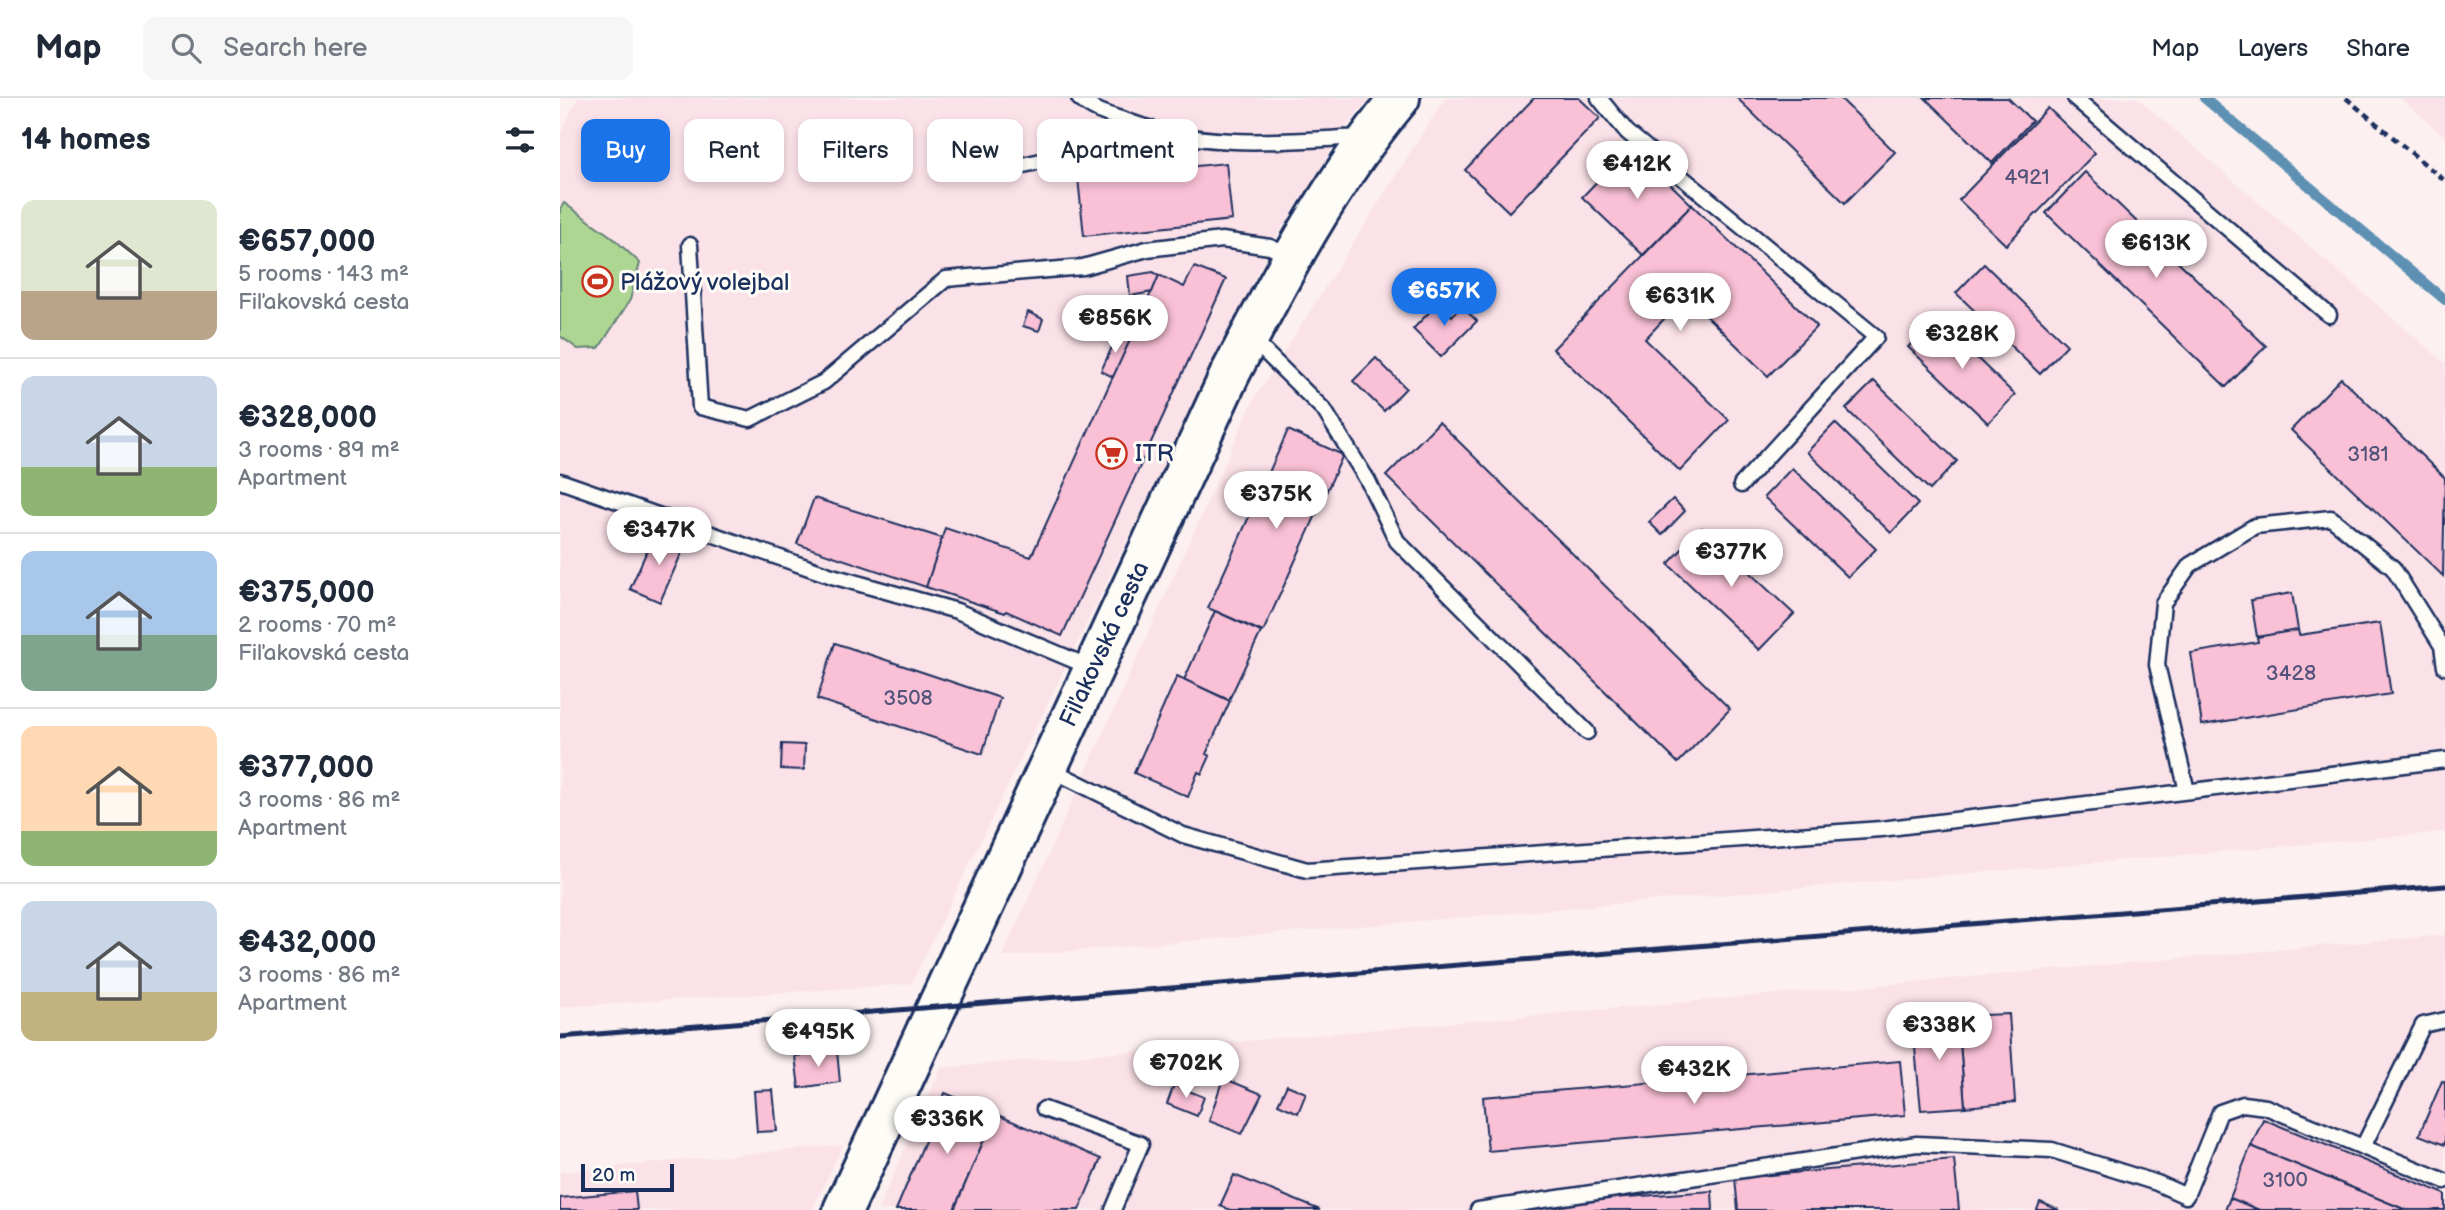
<!DOCTYPE html>
<html lang="en">
<head>
<meta charset="utf-8">
<style>
	body { margin:0; font-family:"Balsamiq Sans",sans-serif; background:#f6f6f7; color:#1f2937; height:100vh; display:flex; flex-direction:column; font-size:26px; white-space:nowrap }
	* { box-sizing:border-box; margin:0 }
	p { font-size:23px; color:#747a83 }
	.icon { flex:none; width:38px; height:38px; fill:none; stroke:currentColor; stroke-width:2; stroke-linecap:round; stroke-linejoin:round }
	.map { position:relative; flex:1; overflow:hidden }
	.details { display:flex; flex-direction:column; background:#fff; width:560px }
	.details>* { flex:none }
	.top-card { position:absolute; left:21px; top:21px; width:665px; height:63px; display:flex; gap:14px }
	.scale { position:absolute; left:21px; bottom:18px; width:93px; box-sizing:border-box; padding-left:7px; border:4px solid #1b2f5e; border-top:0; font-size:19px; line-height:24px; white-space:nowrap; color:#1b2f5e; -webkit-text-stroke:5px #fdfcf7; paint-order:stroke }
	.price { position:absolute; translate:-50% -60px; padding:0 16px; border-radius:24px; background:#fff; color:#222; font-size:23px; line-height:46px; filter:drop-shadow(0 2px 4px #0008) }
	.price::after { content:''; position:absolute; left:50%; top:42px; width:21px; height:16px; margin-left:-10px; background:inherit; clip-path:polygon(0 0,100% 0,50% 100%) }
	.price.current { background:#1a73e8; color:#fff }
	ul { padding:0; list-style:none }
	li { display:flex; align-items:center; gap:21px; height:175px; padding:0 21px }
	li+li { border-top:2px solid #e0e1e3 }
	li span { display:grid; place-items:center; flex:none; width:196px; height:140px; border-radius:14px; color:#555 }
	li>.icon { margin-inline-start:auto }
	span .icon { width:84px; height:84px; fill:#fffc; stroke-width:1 }
	li b { font-size:30px }
	h2 { display:flex; justify-content:space-between; align-items:center; height:84px; padding:0 21px; font-size:30px }
	.pill { padding:0 24px; border-radius:14px; background:#fff; box-shadow:0 4px 10px #0003; font-size:24px; line-height:63px }
	.pill.current { background:#1a73e8; color:#fff }
	header { display:flex; align-items:center; gap:42px; box-sizing:border-box; height:98px; padding:0 35px; background:#fff; border-bottom:2px solid #e0e1e3 }
	header strong { font-size:33px }
	nav { display:flex; gap:38px; margin-inline-start:auto; font-size:24px }
	.search { width:490px; height:63px; background:#f6f6f7; display:flex; align-items:center; gap:18px; box-sizing:border-box; padding:0 24px; border-radius:14px; color:#747a83; font-size:26px }
	main { display:flex; flex:1; min-height:0 }
	.map>svg:first-child { display:block }
	.built { fill:#fbe2e8 }
	.green { fill:#aed693; stroke:#648278; stroke-width:2 }
	.lines { fill:none; stroke-linecap:round; stroke-linejoin:round }
	.stream { stroke:#5d90b2; stroke-width:10 }
	.building { fill:#fac1d6; stroke:#1b2f5e; stroke-width:2 }
	.lane-casing { stroke:#1b2f5e; stroke-width:19 }
	.secondary-casing { stroke:#1b2f5e; stroke-width:44 }
	.path { stroke:#1b2f5e; stroke-width:4.5; stroke-dasharray:7 5; stroke-linecap:butt }
	.lane { stroke:#fdfcf7; stroke-width:14 }
	.secondary { stroke:#fdfcf7; stroke-width:38 }
	.rail { stroke:#1b2f5e; stroke-width:5 }
	.labels { text-anchor:middle; stroke-width:6; stroke-linejoin:round; paint-order:stroke }
	.number-label { font-size:21px; fill:#53547c }
	.poi-label { font-size:24px; fill:#1b2f5e; stroke:#fdfcf7; text-anchor:start }
	.street-label { font-size:24px; fill:#1b2f5e; stroke:#fdfcf7 }
</style>
</head>
<body>
<header>
<strong>Map</strong>
<div class="search"><svg class="icon" aria-label="search" viewBox="0 0 24 24"><circle cx="10" cy="10" r="6"/><path d="M15 15l6 6"/></svg>Search here</div>
<nav><a>Map</a><a>Layers</a><a>Share</a></nav>
</header>
<main>
<section class="details">
<h2>14 homes<svg class="icon" aria-label="filters" viewBox="0 0 24 24"><path d="M4 7h16M4 17h16"/><circle cx="9" cy="7" r="2"/><circle cx="15" cy="17" r="2"/></svg></h2>
<ul>
<li><span style="background:linear-gradient(#dfe7d0 65%,#b9a48a 0)"><svg class="icon" aria-label="home" viewBox="0 0 24 24"><path d="M3 11l9-7 9 7M6 9v11h12V9"/></svg></span><div><b>€657,000</b><p>5 rooms · 143 m²</p><p>Fiľakovská cesta</p></div></li>
<li><span style="background:linear-gradient(#c9d6e8 65%,#8fb573 0)"><svg class="icon" aria-label="home" viewBox="0 0 24 24"><path d="M3 11l9-7 9 7M6 9v11h12V9"/></svg></span><div><b>€328,000</b><p>3 rooms · 89 m²</p><p>Apartment</p></div></li>
<li><span style="background:linear-gradient(#a9c7e8 60%,#7fa58c 0)"><svg class="icon" aria-label="home" viewBox="0 0 24 24"><path d="M3 11l9-7 9 7M6 9v11h12V9"/></svg></span><div><b>€375,000</b><p>2 rooms · 70 m²</p><p>Fiľakovská cesta</p></div></li>
<li><span style="background:linear-gradient(#ffd9b3 75%,#8fb573 0)"><svg class="icon" aria-label="home" viewBox="0 0 24 24"><path d="M3 11l9-7 9 7M6 9v11h12V9"/></svg></span><div><b>€377,000</b><p>3 rooms · 86 m²</p><p>Apartment</p></div></li>
<li><span style="background:linear-gradient(#c9d6e8 65%,#c2b280 0)"><svg class="icon" aria-label="home" viewBox="0 0 24 24"><path d="M3 11l9-7 9 7M6 9v11h12V9"/></svg></span><div><b>€432,000</b><p>3 rooms · 86 m²</p><p>Apartment</p></div></li>
</ul>
</section>
<div class="map">
<svg width="1885" height="1112" viewBox="0 0 1885 1112">
	<rect width="100%" height="100%" fill="#fcf0f0"/>
	<filter id="ink" filterUnits="userSpaceOnUse"><feTurbulence type="fractalNoise" baseFrequency=".0143" numOctaves="2"/><feDisplacementMap in="SourceGraphic" scale="14" xChannelSelector="R" yChannelSelector="G"/><feConvolveMatrix kernelMatrix="1 2 1 2 8 2 1 2 1" color-interpolation-filters="sRGB"/></filter>
	<g filter="url(#ink)">
		<g class="built">
			<path d="M18 0H811L791 22 710 149 351 886 0 909V36Z"/>
			<path d="M885 0H1577L1885 265V734L442 859 693 303Z"/>
			<path d="M1840 0H1885V39Z"/>
			<path d="M1885 837V1112H318L381 970Z"/>
			<path d="M283 1047 252 1112H0V1074Z"/>
		</g>
		<path class="green" d="M4 105 52 139 80 165 70 202 39 250 18 251 0 238V111Z"/>
		<g class="lines">
			<path class="stream" d="M1644 0 1885 202"/>
		</g>
		<g class="building">
			<path d="M974 0H1019L1040 20 949 114 905 72Z"/>
			<path d="M1177 0H1280L1335 54 1285 105Z"/>
			<path d="M1365 0H1448L1472 23 1432 65Z"/>
			<path d="M1488 10 1535 55 1446 147 1399 102Z"/>
			<path d="M1071 48 1132 107 1083 157 1022 99Z"/>
			<path d="M666 65 672 122 524 138 518 80Z"/>
			<path d="M1525 74 1706 248 1666 289 1486 115Z"/>
			<path d="M1132 107 1257 228 1208 278 1126 198 1085 241 1169 322 1120 373 993 251Z"/>
			<path d="M1424 166 1507 247 1480 276 1396 195Z"/>
			<path d="M634 169 666 181 502 538 446 513 445 515 366 489 385 430 471 459 599 177 624 189Z"/>
			<path d="M593 174 599 177 592 194 570 198 568 178Z"/>
			<path d="M878 205 892 218 901 208 917 223 881 259 853 231Z"/>
			<path d="M468 214 483 221 479 233 463 228Z"/>
			<path d="M1376 220 1455 297 1428 325 1348 249Z"/>
			<path d="M558 236 570 242 553 279 541 273Z"/>
			<path d="M816 260 846 290 824 313 793 283Z"/>
			<path d="M1781 280 1885 380 1883 478 1731 332Z"/>
			<path d="M1314 283 1397 363 1370 392 1286 311Z"/>
			<path d="M879 324 1170 611 1118 665 826 378Z"/>
			<path d="M1275 325 1358 406 1331 435 1247 354Z"/>
			<path d="M728 332 783 357 703 534 648 510Z"/>
			<path d="M1232 370 1316 451 1288 479 1204 399Z"/>
			<path d="M254 400 382 440 366 489 237 446Z"/>
			<path d="M1113 401 1125 413 1102 437 1089 424Z"/>
			<path d="M1142 430 1234 516 1199 552 1108 466Z"/>
			<path d="M103 432 127 443 100 504 70 491 89 448 95 451Z"/>
			<path d="M1732 495 1738 532 1697 539 1691 502Z"/>
			<path d="M655 513 701 534 669 602 624 582Z"/>
			<path d="M1820 525 1831 596 1642 627 1631 555 1698 544 1697 539 1738 532 1739 537Z"/>
			<path d="M275 545 440 600 422 656 257 601Z"/>
			<path d="M617 578 670 603 646 656 650 658 642 676 638 674 628 699 574 675Z"/>
			<path d="M222 646 245 647 244 672 221 671Z"/>
			<path d="M1449 916 1455 1004 1405 1009 1398 918Z"/>
			<path d="M1398 918 1405 1009 1361 1012 1352 919Z"/>
			<path d="M277 953 280 984 239 990 235 958Z"/>
			<path d="M1340 963 1345 1017 928 1053 923 999Z"/>
			<path d="M663 980 702 996 682 1036 649 1023Z"/>
			<path d="M1882 983 1885 984V1047L1859 1037Z"/>
			<path d="M614 987 644 999 637 1018 607 1006Z"/>
			<path d="M727 987 746 995 738 1015 718 1006Z"/>
			<path d="M213 992 217 1033 197 1034 194 993Z"/>
			<path d="M385 995 435 1016 394 1112H336Z"/>
			<path d="M435 1016 541 1061 519 1112H394Z"/>
			<path d="M1703 1021 1885 1096V1112H1846L1691 1048Z"/>
			<path d="M1691 1048 1846 1112H1699L1670 1100Z"/>
			<path d="M1394 1061 1399 1112H1178L1175 1080Z"/>
			<path d="M674 1077 760 1112H671L660 1108Z"/>
			<path d="M75 1093 77 1112H0V1100Z"/>
			<path d="M1152 1093 1153 1112H998L997 1104Z"/>
			<path d="M1670 1100 1699 1112H1665Z"/>
			<path d="M1480 1104 1499 1112H1477Z"/>
		</g>
		<g class="lines">
			<defs>
				<g id="lane">
					<path d="M519 0C533 13 549 17 567 23 646 52 720 43 802 39"/>
					<path d="M1039 0 1067 34 1316 239 1181 387"/>
					<path d="M1515 0 1769 217"/>
					<path d="M440 72 602 37"/>
					<path d="M130 147 140 309 190 321 264 284 386 181 523 169 587 151 662 142 710 149 731 158"/>
					<path d="M691 240 764 312 808 383 837 443 1027 634"/>
					<path d="M0 383 272 478 397 513 532 570"/>
					<path d="M488 670 623 737 747 772 1321 731 1885 662"/>
					<path d="M1627 693 1597 567 1603 505 1630 467 1695 428 1771 420 1833 470 1882 548 1885 569"/>
					<path d="M484 1011 581 1046 553 1112"/>
					<path d="M1803 1049 1863 927 1885 922"/>
					<path d="M918 1112 1357 1046 1492 1052 1597 1085 1626 1098 1660 1014 1683 1006 1706 1009 1885 1083"/>
				</g>
				<path id="secondary" d="M283 1112 670 276C720 180 770 84 840 0"/>
			</defs>
			<use href="#lane" class="lane-casing"/>
			<use href="#secondary" class="secondary-casing"/>
			<path class="path" d="M1786 0 1885 83"/>
			<use href="#lane" class="lane"/>
			<use href="#secondary" class="secondary"/>
			<path class="rail" d="M0 939 1885 788"/>
		</g>
	</g>
	<defs>
		<symbol id="stadium-ring" viewBox="-11 -11 22 22"><circle r="9.5" fill="#fdfcf7" stroke="#c8321e" stroke-width="1.5"/><path d="M0-5a6.5 5 0 1 0 0 10a6.5 5 0 1 0 0-10ZM-3.5-1.8h7v3.6h-7Z" fill="#c8321e"/></symbol>
		<symbol id="supermarket-ring" viewBox="-11 -11 22 22"><circle r="9.5" fill="#fdfcf7" stroke="#c8321e" stroke-width="1.5"/><path d="M-6-5.5h2.5l.6 2H6L4.5 2H-2.5L-4.4-4H-6ZM-1.5 3.2a1.3 1.3 0 1 0 .1 0ZM3 3.2a1.3 1.3 0 1 0 .1 0Z" fill="#c8321e"/></symbol>
	</defs>
	<g fill-rule="evenodd">
		<use href="#stadium-ring" x="20" y="166" width="35" height="35"/>
		<use href="#supermarket-ring" x="534" y="338" width="35" height="35"/>
	</g>
	<g class="labels">
		<g class="number-label">
			<text x="1467" y="86">4921</text>
			<text x="1808" y="363">3181</text>
			<text x="1731" y="582">3428</text>
			<text x="348" y="607">3508</text>
			<text x="1725" y="1089">3100</text>
		</g>
		<g class="poi-label">
			<text x="60" y="192">Plážový volejbal</text>
			<text x="575" y="363">ITR</text>
		</g>
		<g class="street-label">
			<text transform="translate(544 546) rotate(-65)" y="8">Fiľakovská cesta</text>
		</g>
	</g>
</svg>
<div class="scale">20 m</div>
<b class="price" style="left:1077px;top:103px">€412K</b>
<b class="price" style="left:1596px;top:182px">€613K</b>
<b class="price current" style="left:884px;top:230px">€657K</b>
<b class="price" style="left:1120px;top:235px">€631K</b>
<b class="price" style="left:555px;top:257px">€856K</b>
<b class="price" style="left:1402px;top:273px">€328K</b>
<b class="price" style="left:716px;top:433px">€375K</b>
<b class="price" style="left:99px;top:469px">€347K</b>
<b class="price" style="left:1171px;top:491px">€377K</b>
<b class="price" style="left:1379px;top:964px">€338K</b>
<b class="price" style="left:258px;top:971px">€495K</b>
<b class="price" style="left:626px;top:1002px">€702K</b>
<b class="price" style="left:1134px;top:1008px">€432K</b>
<b class="price" style="left:387px;top:1058px">€336K</b>
<div class="top-card">
<a class="pill current">Buy</a>
<a class="pill">Rent</a>
<a class="pill">Filters</a>
<a class="pill">New</a>
<a class="pill">Apartment</a>
</div>
</div>
</main>
</body>
</html>
